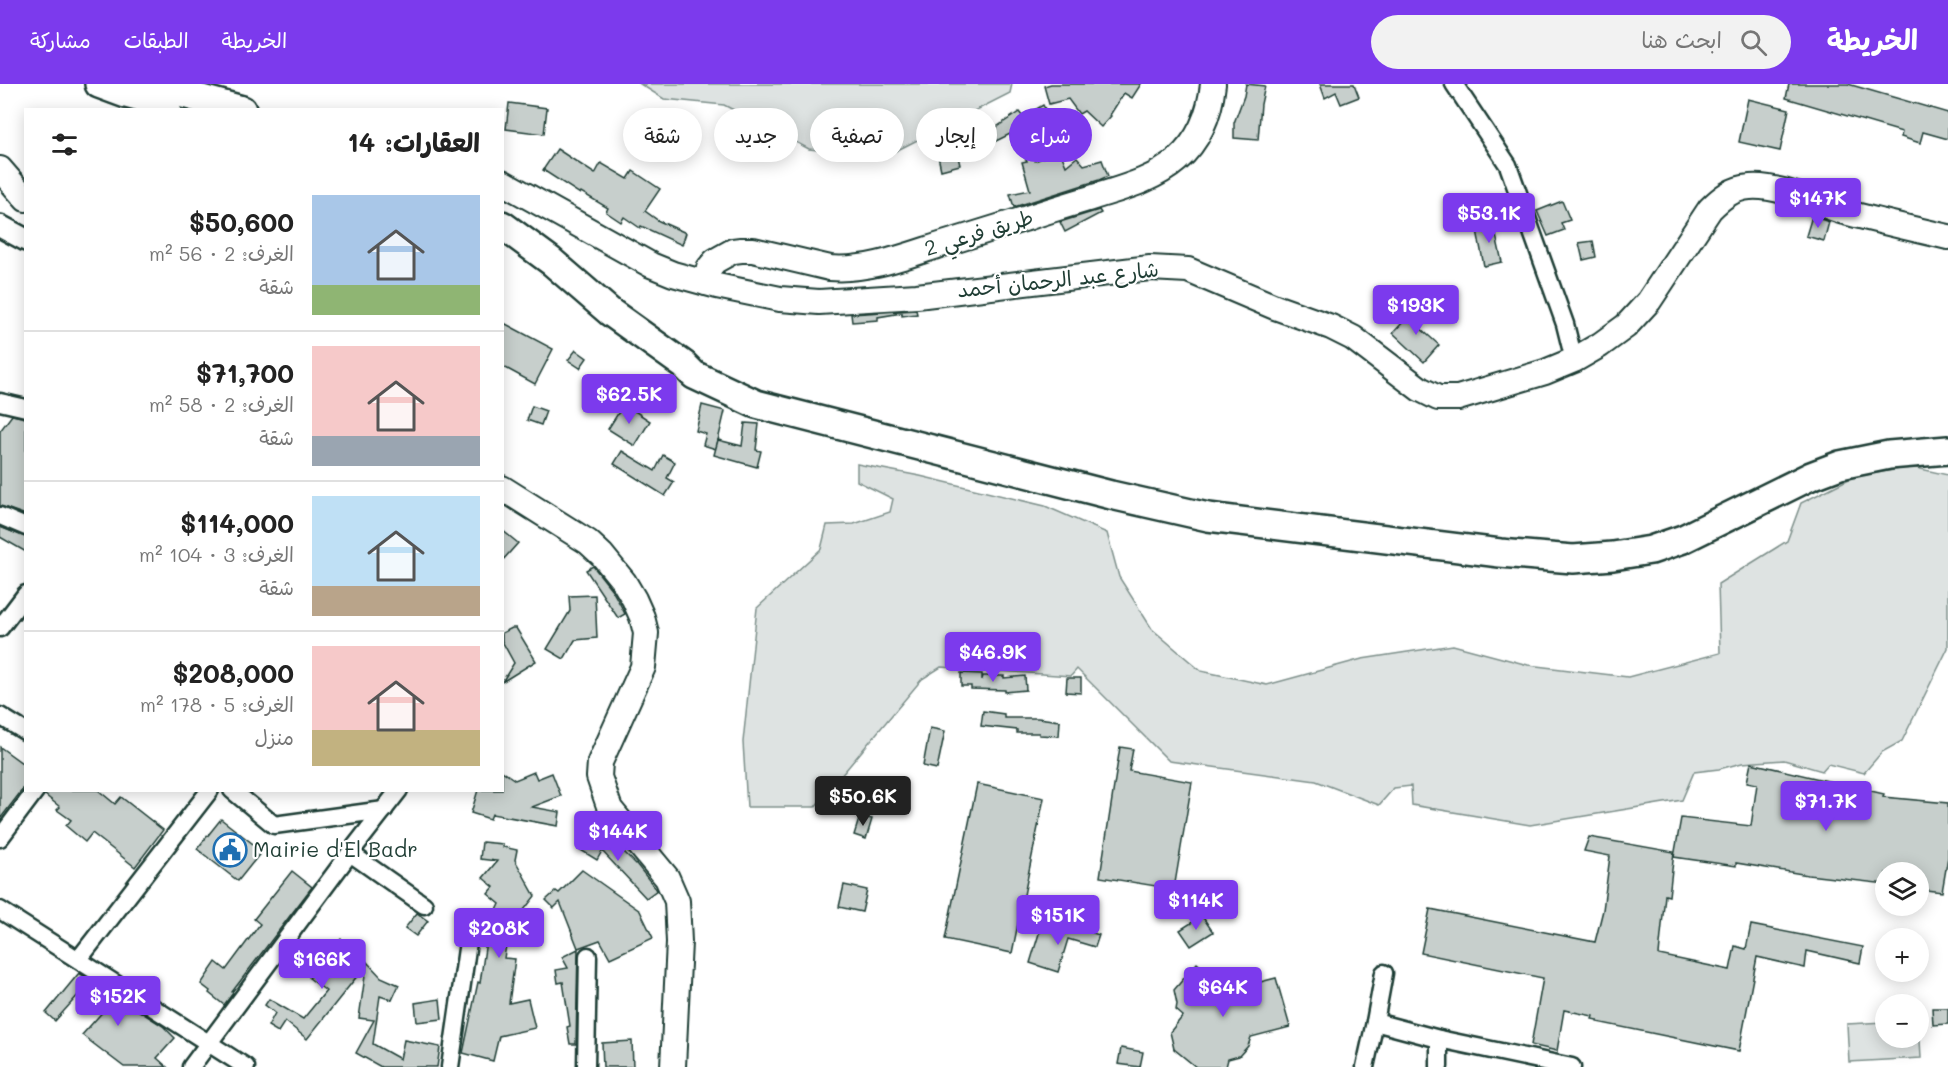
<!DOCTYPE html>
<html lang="ar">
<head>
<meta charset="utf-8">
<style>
	body { margin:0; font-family:Mali,"Playpen Sans Arabic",sans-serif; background:#f2f2f2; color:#222; direction:rtl; height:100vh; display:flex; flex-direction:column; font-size:22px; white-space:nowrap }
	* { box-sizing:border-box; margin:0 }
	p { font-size:20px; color:#767676 }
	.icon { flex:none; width:33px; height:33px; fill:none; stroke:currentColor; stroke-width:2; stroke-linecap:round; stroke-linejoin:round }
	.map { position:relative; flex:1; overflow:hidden; direction:ltr }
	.panel { position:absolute; left:24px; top:24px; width:480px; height:684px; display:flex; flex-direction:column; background:#fff; border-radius:0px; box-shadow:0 3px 15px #0003; direction:rtl }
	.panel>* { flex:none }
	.banner { position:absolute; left:522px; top:24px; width:570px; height:54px; direction:rtl; display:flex; gap:12px }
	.tools { position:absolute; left:1875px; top:778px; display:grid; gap:12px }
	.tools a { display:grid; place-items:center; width:54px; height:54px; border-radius:50%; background:#fff; box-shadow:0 3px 15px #0003; font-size:30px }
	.price { position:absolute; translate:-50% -51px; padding:0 14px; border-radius:6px; background:#7c3aed; color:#fff; font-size:20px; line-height:39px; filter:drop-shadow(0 2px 3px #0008) }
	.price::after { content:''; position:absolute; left:50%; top:36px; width:18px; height:14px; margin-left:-9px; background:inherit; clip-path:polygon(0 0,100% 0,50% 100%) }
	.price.current { background:#222; color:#fff }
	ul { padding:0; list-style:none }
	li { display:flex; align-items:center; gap:18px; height:150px; padding:0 24px }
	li+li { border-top:2px solid #e0e0e0 }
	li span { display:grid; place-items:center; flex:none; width:168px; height:120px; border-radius:0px; color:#555 }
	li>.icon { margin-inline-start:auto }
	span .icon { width:72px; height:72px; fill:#fffc; stroke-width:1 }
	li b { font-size:26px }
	h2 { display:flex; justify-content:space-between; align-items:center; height:72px; padding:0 24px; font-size:26px }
	.tag { padding:0 21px; border-radius:27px; background:#fff; box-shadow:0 3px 15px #0003; font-size:21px; line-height:54px }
	.tag.current { background:#7c3aed; color:#fff }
	header { display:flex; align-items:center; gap:36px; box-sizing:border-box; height:84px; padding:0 30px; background:#7c3aed; color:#fff }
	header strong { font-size:28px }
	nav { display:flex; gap:33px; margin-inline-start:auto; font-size:21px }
	.search { width:420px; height:54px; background:#f2f2f2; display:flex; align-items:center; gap:15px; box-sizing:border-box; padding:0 21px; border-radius:33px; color:#767676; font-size:22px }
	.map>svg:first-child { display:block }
	.green { fill:#dee3e2; stroke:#7e908b; stroke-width:1.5 }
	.building { fill:#c7cfcc; stroke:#1f3d34; stroke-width:1.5 }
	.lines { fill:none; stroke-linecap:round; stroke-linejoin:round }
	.minor-casing { stroke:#1f3d34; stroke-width:21 }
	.tertiary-casing { stroke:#1f3d34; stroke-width:26 }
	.secondary-casing { stroke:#1f3d34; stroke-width:28 }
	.primary-casing { stroke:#1f3d34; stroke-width:32 }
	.minor { stroke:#fff; stroke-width:16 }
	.tertiary { stroke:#fff; stroke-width:21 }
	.secondary { stroke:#fff; stroke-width:24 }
	.primary { stroke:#fff; stroke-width:27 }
	.labels { text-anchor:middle; stroke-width:4.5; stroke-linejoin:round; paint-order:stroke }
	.street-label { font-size:21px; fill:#1f3d34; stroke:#fff }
	.poi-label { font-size:21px; fill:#1f3d34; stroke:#fff; text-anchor:start }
</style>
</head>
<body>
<header>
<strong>الخريطة</strong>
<div class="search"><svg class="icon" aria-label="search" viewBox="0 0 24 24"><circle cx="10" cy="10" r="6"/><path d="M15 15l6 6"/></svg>ابحث هنا</div>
<nav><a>الخريطة</a><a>الطبقات</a><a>مشاركة</a></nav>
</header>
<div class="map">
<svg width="1948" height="983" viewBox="0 0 1948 983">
	<rect width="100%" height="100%" fill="#fff"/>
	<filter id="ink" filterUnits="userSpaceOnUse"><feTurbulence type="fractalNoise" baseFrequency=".0167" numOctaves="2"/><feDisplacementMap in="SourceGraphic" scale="12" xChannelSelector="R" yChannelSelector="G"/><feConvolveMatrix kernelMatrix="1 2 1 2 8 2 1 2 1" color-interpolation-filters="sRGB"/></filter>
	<g filter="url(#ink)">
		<g class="green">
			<path d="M640 0H1012L1010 9 884 73 809 65 724 21 664 15Z"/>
			<path d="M857 380 920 392 1045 422 1107 449 1119 493 1152 545 1201 587 1267 601 1362 575 1453 561 1528 581 1628 593 1720 569 1718 500 1787 457 1801 419 1853 393 1912 383 1948 391V564L1902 657 1882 668 1864 689 1828 680 1822 687 1784 676 1742 679 1719 685 1694 688 1682 716 1530 741 1412 721 1411 702 1394 704 1379 721 1316 697 1169 677 1077 585 1071 592 941 583 922 595 815 723H747L743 658 757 524 821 465 827 441 854 440 890 428 893 415 857 397Z"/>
			<path d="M1919 937 1921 974 1849 978 1847 940 1885 938 1886 954H1918Z"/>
		</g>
		<g class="building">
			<path d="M1051 0H1141L1132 14 1124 9 1110 31 1111 32 1101 43 1084 27 1079 30 1068 15 1049 20 1044 2Z"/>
			<path d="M1246 0 1265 2 1261 20 1258 56 1234 54V39L1244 12Z"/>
			<path d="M1320 0H1354L1359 13 1341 20 1336 8 1325 14Z"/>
			<path d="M1789 0H1848L1948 29V55L1923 48 1920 59 1901 53 1902 48 1786 14Z"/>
			<path d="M1748 15 1789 25 1780 67 1739 58Z"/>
			<path d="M509 19 547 24 544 50 506 45Z"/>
			<path d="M1043 21 1054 42 1029 56 1035 77 1060 67 1066 82 1077 73 1084 81 1102 76 1108 92 1099 96 1014 123 1010 110 1030 106 1022 78 1027 77 1010 50 970 70 967 63 974 58 970 51 986 43 989 48 1019 28 1023 33Z"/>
			<path d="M557 65 595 90 601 79 628 95 633 87 660 105 645 127 659 137 686 149 682 161 641 142 640 144 624 133 621 138 606 128 608 124 581 108 580 110 543 86Z"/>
			<path d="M957 68 960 81 941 86 938 72Z"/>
			<path d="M1562 117 1570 136 1561 139 1564 146 1548 152 1537 127Z"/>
			<path d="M1099 126 1101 129 1065 148 1060 138Z"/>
			<path d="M1812 132 1829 138 1824 157 1806 152Z"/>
			<path d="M1493 138 1502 178 1484 182 1476 141Z"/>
			<path d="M1593 157 1596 173 1583 176 1579 159Z"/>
			<path d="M1415 225 1426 235 1419 243 1439 261 1424 278 1393 249Z"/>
			<path d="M916 226 917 230 902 232V229L878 233V236L852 238 851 230Z"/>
			<path d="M502 238 553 265 535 300 502 282Z"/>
			<path d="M576 266 587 274 580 284 568 276Z"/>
			<path d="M624 320 650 337 635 362 608 345Z"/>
			<path d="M702 321 725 327 716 365 703 361 706 350 696 347Z"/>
			<path d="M532 322 546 327 541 341 527 336Z"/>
			<path d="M12 331 26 334V431L0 422V347Z"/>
			<path d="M745 339 759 340 756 366 761 367 757 383 714 371 718 356 742 362Z"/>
			<path d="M622 367 655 387 663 371 675 378 667 394 674 398 665 412 614 380Z"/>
			<path d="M0 443 26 453V468L0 453Z"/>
			<path d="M502 446 518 459 502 477Z"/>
			<path d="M593 482 612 506 621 522 625 530 618 534 586 486Z"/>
			<path d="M595 511 597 554 575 556 564 575 547 565 570 527 569 512Z"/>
			<path d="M512 544H516L536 577 502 598 514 579 502 557V549Z"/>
			<path d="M961 589 982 590V596L983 592H1004V594L1025 592 1026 606 1005 608V606L971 605V602H961Z"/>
			<path d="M1067 594H1081V609L1066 608Z"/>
			<path d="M983 627 1004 630V634H1038L1060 637 1059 652 1039 651V649H1017V646L981 642Z"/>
			<path d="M930 644 945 647 937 685 923 682Z"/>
			<path d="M0 663 26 682V701L0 735Z"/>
			<path d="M1120 663 1133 665 1129 687 1192 698 1174 805 1100 793Z"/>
			<path d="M1751 679 1884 710 1883 713 1948 719V773L1942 808 1918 805V789H1886V800L1808 791 1736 779V782L1674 773 1681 734 1751 742 1757 700 1747 698Z"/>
			<path d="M502 687 515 696 534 688 537 695 552 689 561 712 532 723 560 728 558 742 492 730 490 735 471 729 478 706H502Z"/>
			<path d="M977 700 1044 714 1012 869 945 855Z"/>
			<path d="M46 706H98L115 720 121 713 163 746 135 783 92 749 85 758 66 742 71 736 57 726 60 723 45 711Z"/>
			<path d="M860 732 872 735 866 755 854 751Z"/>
			<path d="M221 735 262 767 238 797 197 765Z"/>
			<path d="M586 746 613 761 615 759 637 781 657 806 646 814 602 767 597 776 579 765 587 751 584 748Z"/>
			<path d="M1589 753 1674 768 1669 812 1665 811 1659 871 1730 886 1735 862 1746 865 1751 841 1863 863 1860 879 1807 867 1805 884 1757 873 1739 967 1597 938V936L1592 935 1593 932 1564 926 1557 967 1531 961 1543 894 1421 869 1430 825 1595 858 1603 826 1610 772 1584 767Z"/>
			<path d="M482 758 503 760V763L517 766 515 776 535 812 517 835 507 855 504 874 515 875 509 919 528 915 535 944 499 952 493 977 463 969 478 898 480 899 486 857 483 856 500 820 488 810 494 803 483 794 497 777 480 775Z"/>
			<path d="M582 786 640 827 653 854 610 874 600 856 578 864 560 818 554 824 546 816 556 807 559 809Z"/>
			<path d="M292 787 312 803 232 908 233 909 224 921 209 909 210 907 201 900 216 878 226 886 260 840 254 835Z"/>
			<path d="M844 801 867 806 862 828 839 823Z"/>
			<path d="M417 829 428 837 416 852 405 844Z"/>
			<path d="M1202 832 1213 848 1191 862 1180 846Z"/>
			<path d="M1065 840 1099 851 1095 863 1068 855 1058 888 1030 879 1041 843 1062 850Z"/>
			<path d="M341 855 350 862 347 866 366 881 307 955 285 937 278 948 268 942 275 929 265 921 269 915 303 935 326 907 309 894Z"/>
			<path d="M578 865 576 960H570L567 943 570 942 563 898 558 899 556 886 568 884 562 873Z"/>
			<path d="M367 878 381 893 399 901 392 916 380 912 373 960 400 975 404 956 440 963 437 983H381L356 969 374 936 359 934Z"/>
			<path d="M1197 879 1229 906 1276 894 1290 943 1251 953 1248 962 1239 972 1228 975 1226 983H1196L1174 965 1170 948 1183 932 1176 926 1177 920 1174 906Z"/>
			<path d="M79 889 163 942 175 954 157 974 167 983H124L82 951 106 924 88 908 84 912 80 909 55 937 46 929Z"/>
			<path d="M440 915 442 935 417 938 415 919Z"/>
			<path d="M1932 924H1948V940L1933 941Z"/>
			<path d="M632 957 633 983H603L602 959Z"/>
			<path d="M1121 964 1143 968 1140 983 1118 980Z"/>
		</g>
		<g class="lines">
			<defs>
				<g id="minor">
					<path d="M1454 0 1508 81 1565 240 1574 276"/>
					<path d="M0 318 26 324"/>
					<path d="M0 432 26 443"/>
					<path d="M0 544 26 510"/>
					<path d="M0 632 26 648"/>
					<path d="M232 706 274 741 384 726"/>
					<path d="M0 754 36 706"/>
					<path d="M350 769 424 821"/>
					<path d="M0 826 246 983"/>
					<path d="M79 875 210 706"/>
					<path d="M1375 938 1439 955 1572 983"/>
					<path d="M191 983 350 769 399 706"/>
					<path d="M450 983 470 844"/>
					<path d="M586 983 588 872"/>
					<path d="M1365 983 1375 938 1384 889"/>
					<path d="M1439 983V955"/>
				</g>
				<path id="tertiary" d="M0 142 26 156"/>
				<g id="secondary">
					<path d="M0 85 26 115"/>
					<path d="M502 98 651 181 673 190 717 202 780 215 819 218 917 212 1150 184 1188 186 1275 223 1331 243 1353 254 1420 305 1438 314H1458L1545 288 1574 276 1600 261 1626 242 1649 217 1710 125C1721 114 1733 104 1750 103 1781 101 1814 119 1844 128 1878 137 1913 145 1948 153"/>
					<path d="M706 199 709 184 715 177 733 167 741 166H753L830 184C866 187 903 173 937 162 966 153 995 144 1024 135 1047 127 1071 120 1094 113 1122 104 1154 96 1177 76 1200 56 1210 30 1213 0"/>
					<path d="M502 404 588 458 602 471 624 498 634 515 642 533 646 549 643 583 600 678 599 693 610 725 667 794 677 817 679 858 673 983"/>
				</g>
				<g id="primary">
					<path d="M99 0 126 10 167 21"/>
					<path d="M147 0 242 26"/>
					<path d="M502 141 551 177 610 228 684 281 694 291 756 320 1111 411 1208 433 1500 469 1573 475 1613 472 1651 466 1683 455 1811 392 1840 381 1889 371 1948 366"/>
				</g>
			</defs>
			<use href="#minor" class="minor-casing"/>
			<use href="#tertiary" class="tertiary-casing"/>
			<use href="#secondary" class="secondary-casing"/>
			<use href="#primary" class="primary-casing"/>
			<use href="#minor" class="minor"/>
			<use href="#tertiary" class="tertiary"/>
			<use href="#secondary" class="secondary"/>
			<use href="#primary" class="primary"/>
		</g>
	</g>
	<defs>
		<symbol id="civic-ring" viewBox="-11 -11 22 22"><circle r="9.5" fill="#fff" stroke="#1f6fb2" stroke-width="1.5"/><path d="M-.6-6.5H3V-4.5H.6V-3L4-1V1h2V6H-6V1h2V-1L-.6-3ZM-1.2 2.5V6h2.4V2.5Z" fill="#1f6fb2"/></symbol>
	</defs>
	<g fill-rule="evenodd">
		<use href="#civic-ring" x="211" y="747" width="38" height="38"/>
	</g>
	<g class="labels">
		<g class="street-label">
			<text transform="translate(979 149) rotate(-17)" y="7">طريق فرعي 2</text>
			<text transform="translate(1058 196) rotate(-6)" y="7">شارع عبد الرحمان أحمد</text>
		</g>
		<g class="poi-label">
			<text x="253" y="773">Mairie d'El Badr</text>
		</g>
	</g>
</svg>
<div class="tools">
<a><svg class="icon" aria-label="layers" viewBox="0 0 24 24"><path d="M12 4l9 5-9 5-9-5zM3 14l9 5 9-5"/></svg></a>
<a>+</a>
<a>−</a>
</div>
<b class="price" style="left:1818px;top:145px">$147K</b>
<b class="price" style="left:1489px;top:160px">$53.1K</b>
<b class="price" style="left:1416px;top:252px">$193K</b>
<b class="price" style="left:629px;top:341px">$62.5K</b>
<b class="price" style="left:993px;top:599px">$46.9K</b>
<b class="price current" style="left:863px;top:743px">$50.6K</b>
<b class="price" style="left:1826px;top:748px">$71.7K</b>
<b class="price" style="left:618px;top:778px">$144K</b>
<b class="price" style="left:1196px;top:847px">$114K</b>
<b class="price" style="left:1058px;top:862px">$151K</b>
<b class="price" style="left:499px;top:875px">$208K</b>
<b class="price" style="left:322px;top:906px">$166K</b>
<b class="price" style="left:1223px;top:934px">$64K</b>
<b class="price" style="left:118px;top:943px">$152K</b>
<div class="banner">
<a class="tag current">شراء</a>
<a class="tag">إيجار</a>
<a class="tag">تصفية</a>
<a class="tag">جديد</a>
<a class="tag">شقة</a>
</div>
<section class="panel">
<h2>العقارات: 14<svg class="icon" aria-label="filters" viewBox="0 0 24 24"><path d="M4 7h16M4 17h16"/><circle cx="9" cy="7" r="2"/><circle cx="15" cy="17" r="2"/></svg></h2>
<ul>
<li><span style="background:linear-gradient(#a9c7e8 75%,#8fb573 0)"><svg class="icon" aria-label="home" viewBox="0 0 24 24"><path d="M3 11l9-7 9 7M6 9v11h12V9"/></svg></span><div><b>$50,600</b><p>الغرف: 2 · 56 m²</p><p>شقة</p></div></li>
<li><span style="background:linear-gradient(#f6c9c9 75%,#9aa5b1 0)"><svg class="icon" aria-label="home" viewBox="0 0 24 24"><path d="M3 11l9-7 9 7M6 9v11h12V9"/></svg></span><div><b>$71,700</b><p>الغرف: 2 · 58 m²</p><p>شقة</p></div></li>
<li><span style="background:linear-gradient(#bfe0f5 75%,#b9a48a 0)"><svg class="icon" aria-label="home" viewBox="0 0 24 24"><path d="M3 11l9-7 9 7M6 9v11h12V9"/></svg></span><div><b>$114,000</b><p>الغرف: 3 · 104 m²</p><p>شقة</p></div></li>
<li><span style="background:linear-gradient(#f6c9c9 70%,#c2b280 0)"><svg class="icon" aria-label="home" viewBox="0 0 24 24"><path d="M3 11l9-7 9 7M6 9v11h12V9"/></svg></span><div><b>$208,000</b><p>الغرف: 5 · 178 m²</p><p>منزل</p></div></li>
</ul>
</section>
</div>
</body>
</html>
